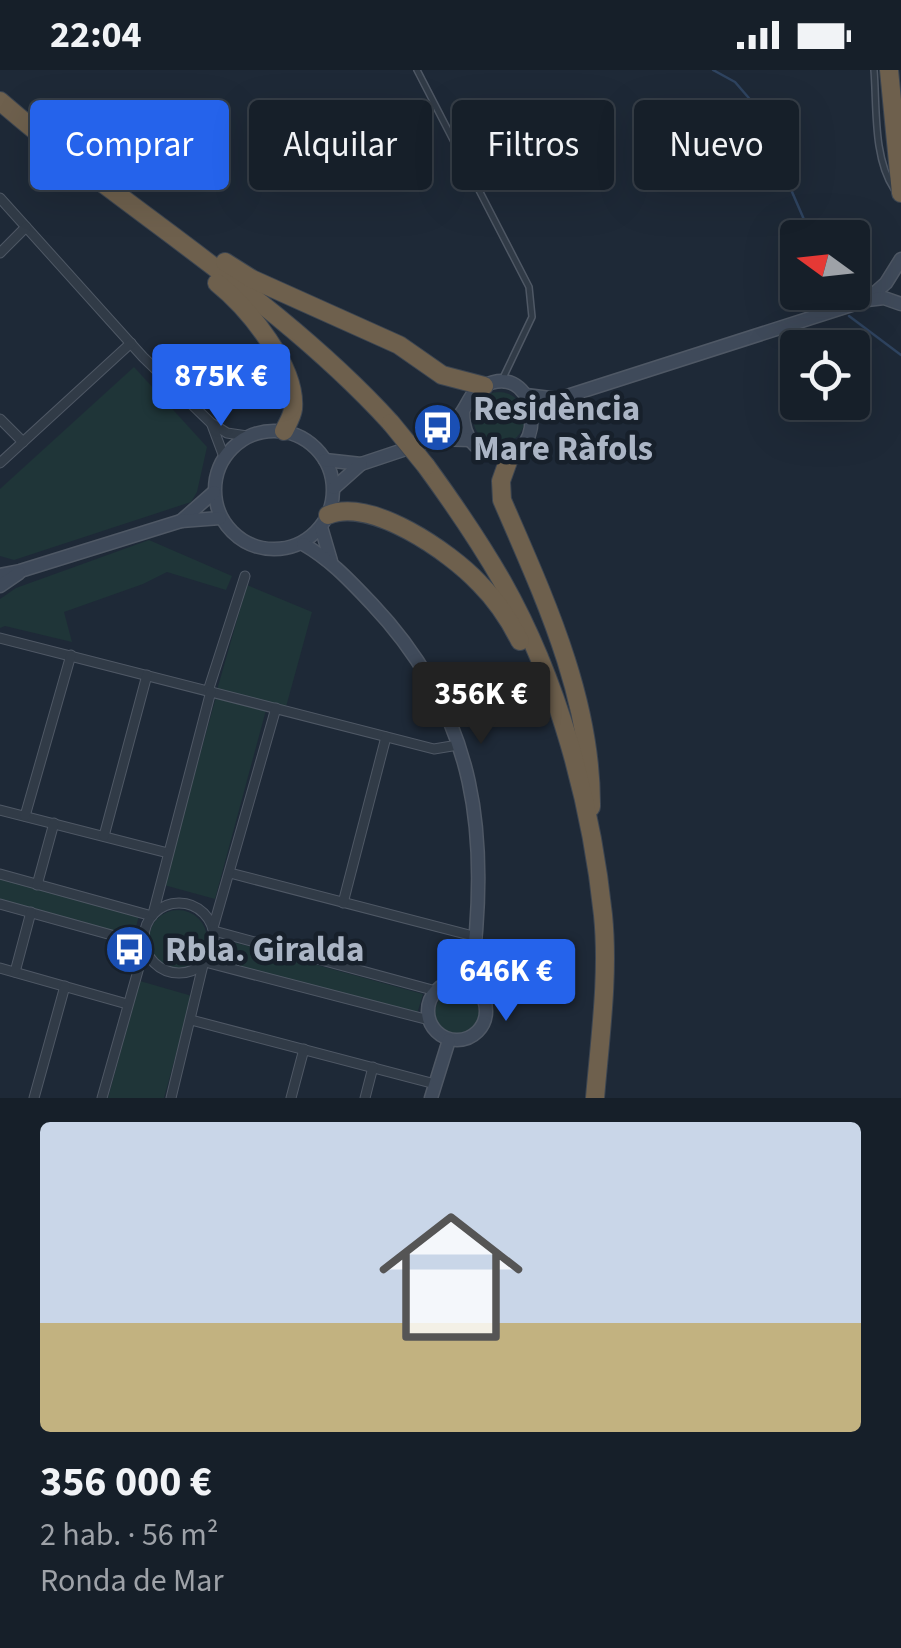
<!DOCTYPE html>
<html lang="es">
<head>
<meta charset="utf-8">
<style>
	body { margin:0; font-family:"Source Sans 3",sans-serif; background:#232c35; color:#f1f3f6; height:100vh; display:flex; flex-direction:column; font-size:38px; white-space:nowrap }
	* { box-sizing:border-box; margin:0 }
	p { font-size:32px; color:#9ea2a8 }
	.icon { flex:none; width:55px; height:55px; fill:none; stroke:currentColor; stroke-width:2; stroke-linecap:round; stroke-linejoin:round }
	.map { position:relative; height:1028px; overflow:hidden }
	.details { display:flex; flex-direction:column; background:#161f29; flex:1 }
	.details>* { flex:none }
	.hud { position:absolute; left:30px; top:30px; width:842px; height:90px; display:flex; gap:20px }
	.needle { width:65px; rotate:285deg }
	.controls { position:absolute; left:780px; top:150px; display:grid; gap:20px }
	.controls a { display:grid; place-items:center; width:90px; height:90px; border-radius:10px; background:#161f29; box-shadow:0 10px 40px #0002,0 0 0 2px #353d46; font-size:50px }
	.price { position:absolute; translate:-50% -85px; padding:0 22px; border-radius:10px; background:#2563eb; color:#fff; font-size:32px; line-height:65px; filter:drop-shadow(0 2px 5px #0008) }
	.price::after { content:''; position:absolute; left:50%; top:60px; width:30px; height:22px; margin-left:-15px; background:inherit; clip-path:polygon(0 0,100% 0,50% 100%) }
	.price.current { background:#222; color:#fff }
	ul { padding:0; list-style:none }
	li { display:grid; align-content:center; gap:20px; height:530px; padding:0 40px }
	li+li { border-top:2px solid #353d46 }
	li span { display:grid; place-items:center; height:310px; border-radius:10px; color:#555 }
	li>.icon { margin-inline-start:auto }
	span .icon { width:180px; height:180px; fill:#fffc; stroke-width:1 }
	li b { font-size:42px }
	.tag { padding:0 35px; border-radius:10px; background:#161f29; box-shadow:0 10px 40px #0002,0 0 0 2px #353d46; font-size:35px; line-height:90px }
	.tag.current { background:#2563eb; color:#fff }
	.status { display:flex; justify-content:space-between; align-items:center; height:70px; padding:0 50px; background:#161f29; direction:ltr }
	.status svg { height:28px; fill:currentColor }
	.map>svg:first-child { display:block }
	.green { fill:#1f3538 }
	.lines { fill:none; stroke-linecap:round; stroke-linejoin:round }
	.stream { stroke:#2f4460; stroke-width:2.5 }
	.lane-casing { stroke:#4f5865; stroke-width:8 }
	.street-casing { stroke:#4f5865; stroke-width:11 }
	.secondary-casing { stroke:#4f5865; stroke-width:15 }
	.highway-casing { stroke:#3c4551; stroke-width:20 }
	.lane { stroke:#313b47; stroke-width:5 }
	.street { stroke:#313b47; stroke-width:9 }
	.secondary { stroke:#3f4a5a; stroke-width:12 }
	.highway { stroke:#6e604d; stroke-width:18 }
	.highway-bridge-casing { stroke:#3c4551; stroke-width:20; stroke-linecap:butt }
	.highway-bridge { stroke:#6e604d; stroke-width:18 }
	.labels { text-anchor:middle; stroke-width:9; stroke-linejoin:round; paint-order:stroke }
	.poi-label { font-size:35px; font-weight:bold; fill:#abb5c5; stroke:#17202b; text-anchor:start }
</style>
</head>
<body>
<div class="status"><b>22:04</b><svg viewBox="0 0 49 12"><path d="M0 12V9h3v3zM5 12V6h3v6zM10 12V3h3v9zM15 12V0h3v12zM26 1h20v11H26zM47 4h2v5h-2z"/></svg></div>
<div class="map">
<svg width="901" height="1028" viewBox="0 0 901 1028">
	<rect width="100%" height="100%" fill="#1e2937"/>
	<g class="green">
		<path d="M134 297 207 377 197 422 191 432 14 490 0 486V419Z"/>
		<circle cx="499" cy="348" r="26"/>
		<path d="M149 470 232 506 226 520 167 502 143 514 64 542 72 572 5 556 0 558V529L16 518Z"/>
		<path d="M247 515 312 542 286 637 217 620Z"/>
		<path d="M216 627 266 640 215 829 164 815Z"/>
		<path d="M0 808 139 846 133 868 0 831Z"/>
		<circle cx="178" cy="869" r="29"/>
		<path d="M222 869 423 924 417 944 216 891Z"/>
		<path d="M140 911 192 926 164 1028H108Z"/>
		<circle cx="457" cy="943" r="22"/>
	</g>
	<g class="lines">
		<g class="stream">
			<path d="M713 0 735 12 754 34 812 168"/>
			<path d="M834 222 837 229"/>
			<path d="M849 246 901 285"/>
		</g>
		<defs>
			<g id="lane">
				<path d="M417 0 529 217 532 247 502 310"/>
				<path d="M874 0C877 37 873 87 894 119"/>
			</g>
			<g id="street">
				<path d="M0 128 143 287 211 353 227 363 247 366"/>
				<path d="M0 183 26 157"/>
				<path d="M0 349 23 372"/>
				<path d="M212 355 224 387"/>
				<path d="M0 393 131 273"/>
				<path d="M0 568 434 679 458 675"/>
				<path d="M208 621 245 506"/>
				<path d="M0 740 168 783"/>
				<path d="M25 746 71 585"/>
				<path d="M104 766 147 605"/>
				<path d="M230 803 477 867"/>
				<path d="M0 804 152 846"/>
				<path d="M37 815 54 753"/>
				<circle cx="179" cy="868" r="35"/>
				<path d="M343 833 386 667"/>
				<path d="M0 834 144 874"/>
				<path d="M153 844 211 621"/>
				<path d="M213 858 276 638"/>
				<path d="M214 861 436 921"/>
				<path d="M205 892 429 950"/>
				<path d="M0 898 127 934"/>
				<path d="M15 902 31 842"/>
				<path d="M191 950 435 1014"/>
				<path d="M34 1028 65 916"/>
				<path d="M102 1028 145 876"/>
				<path d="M171 1028 203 895"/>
				<path d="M291 1028 304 979"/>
				<path d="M365 1028 373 997"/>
			</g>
			<g id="secondary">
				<path d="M869 228 886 213 901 189"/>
				<path d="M526 325 558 329 867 230 884 228 901 234"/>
				<circle cx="274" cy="420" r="59"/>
				<path d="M436 369C444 361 452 354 459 346 468 336 469 323 483 316 546 286 549 410 484 381 468 374 463 359 463 342"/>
				<path d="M325 390 361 394 436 369 470 370"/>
				<path d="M334 418 361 394"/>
				<path d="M181 451 214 422"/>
				<path d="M321 457 331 491"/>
				<path d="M303 474C331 490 350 511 372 534 478 646 491 768 470 915"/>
				<path d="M0 505 20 501 181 451 220 448"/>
				<path d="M0 516 19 503"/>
				<circle cx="457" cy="941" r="29"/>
				<path d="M431 1028 449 970"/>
			</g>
			<g id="highway">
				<path d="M889 0 901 123"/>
				<path d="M0 31C128 142 277 228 391 353"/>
				<path d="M225 192 252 209 399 275 442 305 484 316"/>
				<path d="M217 213C248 238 297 297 293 339 292 347 287 354 284 361"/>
				<path d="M511 383 501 411 502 430C544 527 592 629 591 737"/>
				<path d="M426 396C453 433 479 471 502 511 558 610 591 731 603 845 609 905 600 968 595 1028"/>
				<path d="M328 445C371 427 450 482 479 513 495 529 510 551 520 571"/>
			</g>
		</defs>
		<use href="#lane" class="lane-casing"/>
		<use href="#street" class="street-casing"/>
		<use href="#secondary" class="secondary-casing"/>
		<use href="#highway" class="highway-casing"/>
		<use href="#lane" class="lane"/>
		<use href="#street" class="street"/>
		<use href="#secondary" class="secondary"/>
		<use href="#highway" class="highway"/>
		<defs>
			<path id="highway-bridge" d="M391 353 426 396"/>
		</defs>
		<use href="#highway-bridge" class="highway-bridge-casing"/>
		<use href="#highway-bridge" class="highway-bridge"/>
	</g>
	<defs>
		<symbol id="bus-disc" viewBox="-11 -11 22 22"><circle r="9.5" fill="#1a4fb4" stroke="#17202b"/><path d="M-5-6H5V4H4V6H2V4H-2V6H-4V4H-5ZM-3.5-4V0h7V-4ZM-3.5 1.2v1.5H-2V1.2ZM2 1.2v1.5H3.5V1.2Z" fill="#fff"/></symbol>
	</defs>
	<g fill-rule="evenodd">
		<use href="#bus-disc" x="410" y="330" width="55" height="55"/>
		<use href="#bus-disc" x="102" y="852" width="55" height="55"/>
	</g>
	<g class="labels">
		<g class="poi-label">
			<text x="473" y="350">Residència<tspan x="473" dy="40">Mare Ràfols</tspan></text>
			<text x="165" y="891">Rbla. Giralda</text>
		</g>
	</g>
</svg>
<div class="controls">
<a><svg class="needle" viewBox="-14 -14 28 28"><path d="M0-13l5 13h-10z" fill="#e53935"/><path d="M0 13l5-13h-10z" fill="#9ea2a8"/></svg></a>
<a><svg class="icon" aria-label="locate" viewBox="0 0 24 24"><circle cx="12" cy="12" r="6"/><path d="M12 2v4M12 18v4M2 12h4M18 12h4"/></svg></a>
</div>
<b class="price" style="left:221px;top:359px">875K €</b>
<b class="price current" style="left:481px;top:677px">356K €</b>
<b class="price" style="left:506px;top:954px">646K €</b>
<div class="hud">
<a class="tag current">Comprar</a>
<a class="tag">Alquilar</a>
<a class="tag">Filtros</a>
<a class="tag">Nuevo</a>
</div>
</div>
<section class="details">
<ul>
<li><span style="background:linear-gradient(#c9d6e8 65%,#c2b280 0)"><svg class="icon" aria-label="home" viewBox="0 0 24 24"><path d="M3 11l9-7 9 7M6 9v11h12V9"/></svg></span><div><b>356 000 €</b><p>2 hab. · 56 m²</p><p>Ronda de Mar</p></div></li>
</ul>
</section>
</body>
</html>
